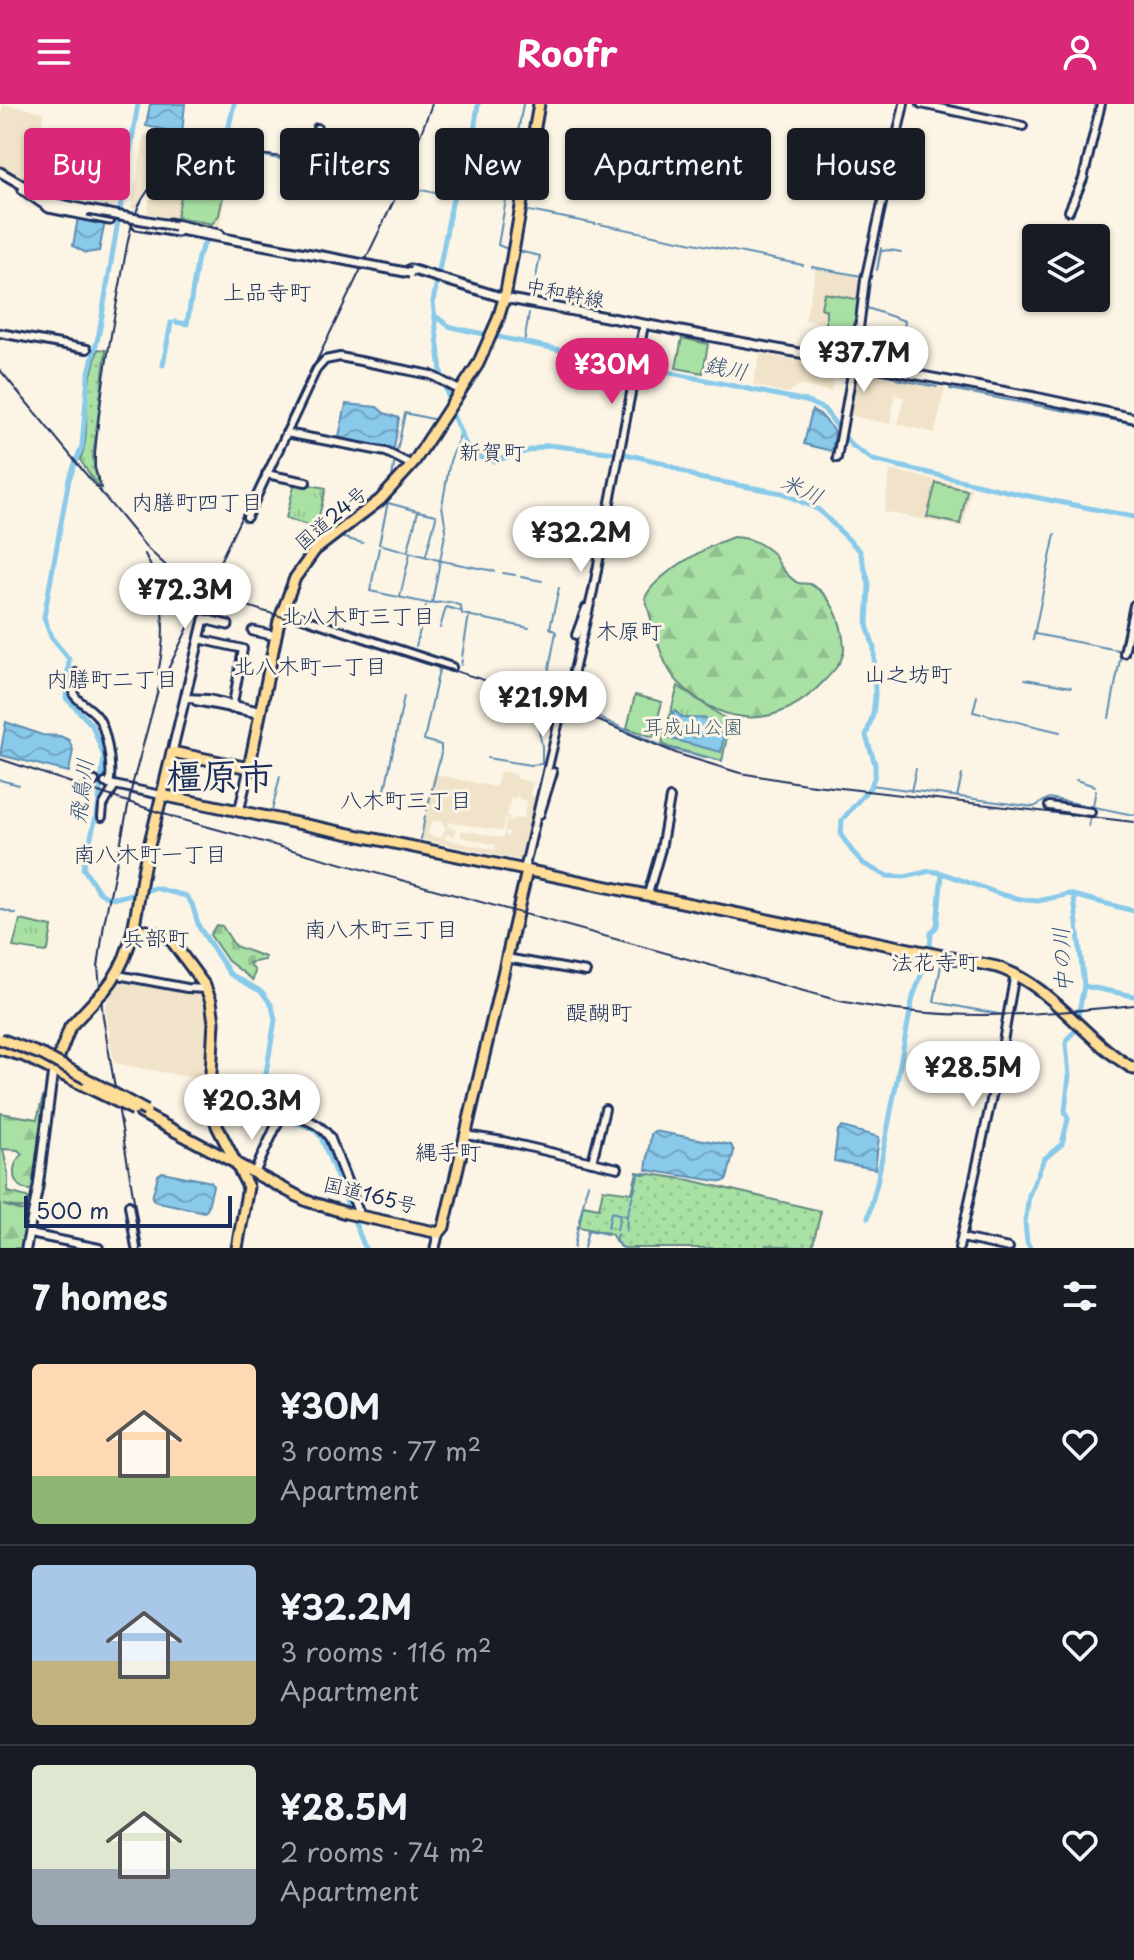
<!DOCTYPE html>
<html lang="en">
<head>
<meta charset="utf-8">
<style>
	body { margin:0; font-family:"Playpen Sans","Klee One",sans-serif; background:#242831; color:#f1f3f6; height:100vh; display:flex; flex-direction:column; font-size:30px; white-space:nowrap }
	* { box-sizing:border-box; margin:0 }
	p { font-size:26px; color:#9ea1a6 }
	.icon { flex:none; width:44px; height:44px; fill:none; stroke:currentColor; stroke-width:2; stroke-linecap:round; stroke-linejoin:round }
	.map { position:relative; height:1144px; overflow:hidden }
	.panel { display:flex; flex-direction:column; background:#171b24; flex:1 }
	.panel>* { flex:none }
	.banner { position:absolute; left:24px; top:24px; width:1086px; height:72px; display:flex; gap:16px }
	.buttons { position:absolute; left:1022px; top:120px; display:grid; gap:16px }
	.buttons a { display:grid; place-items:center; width:88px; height:88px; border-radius:8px; background:#171b24; box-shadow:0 2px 6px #0004; font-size:40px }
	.scale { position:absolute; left:24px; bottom:20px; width:208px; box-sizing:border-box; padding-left:8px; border:4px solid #1b2f5e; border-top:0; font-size:22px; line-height:28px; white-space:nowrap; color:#1b2f5e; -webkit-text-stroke:6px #fcf5e5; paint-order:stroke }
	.price { position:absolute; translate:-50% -68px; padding:0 18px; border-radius:28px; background:#fff; color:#222; font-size:26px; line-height:52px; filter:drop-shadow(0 2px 4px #0008) }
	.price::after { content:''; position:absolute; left:50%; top:48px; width:24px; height:18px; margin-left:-12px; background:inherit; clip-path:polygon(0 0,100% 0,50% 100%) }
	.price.selected { background:#db2777; color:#fff }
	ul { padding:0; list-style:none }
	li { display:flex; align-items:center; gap:24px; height:200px; padding:0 32px }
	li+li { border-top:2px solid #363941 }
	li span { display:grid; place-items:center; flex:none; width:224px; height:160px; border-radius:8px; color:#555 }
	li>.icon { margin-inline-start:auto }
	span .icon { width:96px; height:96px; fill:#fffc; stroke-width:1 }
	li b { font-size:34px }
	h2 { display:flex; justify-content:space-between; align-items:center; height:96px; padding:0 32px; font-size:34px }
	.pill { padding:0 28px; border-radius:8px; background:#171b24; box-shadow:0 2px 6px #0004; font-size:28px; line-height:72px }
	.pill.selected { background:#db2777; color:#fff }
	header { display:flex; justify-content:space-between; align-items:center; height:104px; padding:0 32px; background:#db2777; color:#fff; font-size:36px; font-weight:700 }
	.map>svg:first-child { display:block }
	.built { fill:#f0e3c9; fill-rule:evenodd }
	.grass { fill:url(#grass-dots); stroke:#628881; stroke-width:2 }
	.forest { fill:url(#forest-firs); stroke:#628881; stroke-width:2 }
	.cemetery { fill:url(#cemetery-stones); stroke:#628881; stroke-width:2 }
	.park { fill:url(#park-tufts); stroke:#628881; stroke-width:2 }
	.garden { fill:#a9e1a4; stroke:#628881; stroke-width:2 }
	.water { fill:url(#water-waves); stroke:#5d8cb2; stroke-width:2 }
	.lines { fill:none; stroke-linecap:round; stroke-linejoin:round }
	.stream { stroke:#5d8cb2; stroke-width:2 }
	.river { stroke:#89caea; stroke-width:5 }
	.tertiary-tunnel { stroke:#cfcdca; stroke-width:6; stroke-dasharray:6 3; stroke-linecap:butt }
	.tertiary-casing { stroke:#1b2f5e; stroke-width:12 }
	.secondary-casing { stroke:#1b2f5e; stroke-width:13 }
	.trunk-casing { stroke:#1b2f5e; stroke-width:15 }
	.tertiary { stroke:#fcf5e5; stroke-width:6 }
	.secondary { stroke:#fcf5e5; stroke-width:7 }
	.trunk { stroke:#ffdd96; stroke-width:9 }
	.rail { stroke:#1b2f5e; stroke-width:2 }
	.tertiary-bridge-casing { stroke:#1b2f5e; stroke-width:12; stroke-linecap:butt }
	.secondary-bridge-casing { stroke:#1b2f5e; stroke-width:13; stroke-linecap:butt }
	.trunk-bridge-casing { stroke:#1b2f5e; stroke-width:15; stroke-linecap:butt }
	.tertiary-bridge { stroke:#fcf5e5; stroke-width:6 }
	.secondary-bridge { stroke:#fcf5e5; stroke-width:7 }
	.trunk-bridge { stroke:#ffdd96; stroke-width:9 }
	.labels { text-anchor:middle; stroke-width:6; stroke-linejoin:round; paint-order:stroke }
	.street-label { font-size:20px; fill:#1b2f5e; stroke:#fcf5e5 }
	.park-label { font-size:20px; fill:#3e5c70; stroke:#fcf5e5 }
	.neighbourhood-label { font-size:22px; fill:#1b2f5e; stroke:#fcf5e5 }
	.water-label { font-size:22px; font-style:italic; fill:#365681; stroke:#fcf5e5 }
	.town-label { font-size:36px; font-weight:bold; fill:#1b2f5e; stroke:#fcf5e5 }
</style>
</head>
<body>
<header><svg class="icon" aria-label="menu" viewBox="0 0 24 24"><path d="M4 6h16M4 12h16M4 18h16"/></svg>Roofr<svg class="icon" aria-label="person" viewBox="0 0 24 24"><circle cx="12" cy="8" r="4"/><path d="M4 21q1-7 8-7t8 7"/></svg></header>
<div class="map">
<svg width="1134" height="1144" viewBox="0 0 1134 1144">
	<defs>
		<pattern id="grass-dots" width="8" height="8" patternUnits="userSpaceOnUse" patternTransform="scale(2)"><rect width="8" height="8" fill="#a9e1a4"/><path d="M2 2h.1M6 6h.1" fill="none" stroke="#91c190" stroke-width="1.8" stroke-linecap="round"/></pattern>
		<pattern id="forest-firs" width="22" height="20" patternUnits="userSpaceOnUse" patternTransform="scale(2)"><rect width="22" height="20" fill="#a9e1a4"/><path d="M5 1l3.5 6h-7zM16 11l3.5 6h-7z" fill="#91c190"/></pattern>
		<pattern id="cemetery-stones" width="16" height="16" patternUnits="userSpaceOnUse" patternTransform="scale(2)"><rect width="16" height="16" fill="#a9e1a4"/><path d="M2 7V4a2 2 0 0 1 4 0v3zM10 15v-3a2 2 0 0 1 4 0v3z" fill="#91c190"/></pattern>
		<pattern id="park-tufts" width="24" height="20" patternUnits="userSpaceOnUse" patternTransform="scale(2)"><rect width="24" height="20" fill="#a9e1a4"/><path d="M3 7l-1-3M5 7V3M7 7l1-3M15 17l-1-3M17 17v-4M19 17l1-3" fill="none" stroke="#91c190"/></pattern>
		<pattern id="water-waves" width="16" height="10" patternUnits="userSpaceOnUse" patternTransform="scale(2)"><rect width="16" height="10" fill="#89caea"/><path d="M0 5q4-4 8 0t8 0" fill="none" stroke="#6fa4c1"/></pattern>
	</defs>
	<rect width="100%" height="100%" fill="#fcf5e5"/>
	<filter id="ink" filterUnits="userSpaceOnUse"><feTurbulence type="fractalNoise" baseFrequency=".0125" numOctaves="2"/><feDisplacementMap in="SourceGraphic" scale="16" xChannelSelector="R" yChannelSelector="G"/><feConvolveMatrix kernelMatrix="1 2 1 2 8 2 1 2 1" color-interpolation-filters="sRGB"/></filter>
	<g filter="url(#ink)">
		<g class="built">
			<path d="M3 0 44 8 40 29 57 33 53 56 82 62 73 100 52 94 0 65V16Z"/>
			<path d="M144 31 181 38 176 59 160 70 145 86 136 105 131 104Z"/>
			<path d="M219 57 232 59 219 124 217 126 174 117V114L147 109 149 97 160 83 175 72 188 63Z"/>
			<path d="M816 165 863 173 856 232 824 227 825 219 805 216Z"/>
			<path d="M760 249 850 268 848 276 834 274 831 288 800 281 788 289 753 281Z"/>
			<path d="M861 269 945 284 935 329 898 320 904 293 895 291V287L890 320 847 311 855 270Z"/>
			<path d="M890 366 971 384 963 423 884 408Z"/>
			<path d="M500 667 516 670 515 674 533 678 530 691 536 693 535 705 520 756 420 735 433 670 496 683ZM517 689 519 695 527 697 523 715 514 714 513 717 506 716 504 728 510 727 508 733 504 729 503 734 462 726 460 733 496 741 495 746 477 742V739L475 742 445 735 446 731 454 732 455 728 459 727 445 724 441 734 428 731 431 718 434 717 442 718 445 723 459 726 448 722V718L502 727 505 714 512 715 507 712 511 693 516 694Z"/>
			<path d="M123 872 204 888 210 902 208 977 114 959 105 902Z"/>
		</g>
		<g class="grass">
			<path d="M98 245 106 246 93 353 94 364 101 387 80 356C90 332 84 309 88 284 90 271 95 258 98 245Z"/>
			<path d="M637 1068 690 1076 821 1107 812 1144 766 1141 765 1144H624L619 1142 611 1130 579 1123 583 1101 599 1104 603 1085 632 1089Z"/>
		</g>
		<g class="forest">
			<path d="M733 433C752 434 761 439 775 451 777 460 789 474 798 479 802 480 806 479 810 480 833 491 842 519 844 542 845 556 833 568 823 578 779 625 725 625 679 579 660 561 653 519 645 494 655 470 708 442 733 433Z"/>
			<path d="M43 993 46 998 34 1083 31 1086C11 1085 9 1062 22 1050L18 1046 3 1045 8 1069V1088L27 1093 31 1101 27 1105 3 1101 29 1109 22 1144H0V1009L37 1015Z"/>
		</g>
		<path class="cemetery" d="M216 821 222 822 235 842 265 853V856L249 859 255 867 253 876 228 857 210 831Z"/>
		<g class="park">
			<path d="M295 378 326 384 316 424 286 414Z"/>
			<path d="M678 582 730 618 722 657 668 643 662 639Z"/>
			<path d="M20 816 52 823 48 846 45 848 13 843Z"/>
		</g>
		<g class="garden">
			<path d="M182 87 213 93 214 91 223 92 219 111 212 120 177 113Z"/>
			<path d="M824 189 860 196 855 229 826 223V206L821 204Z"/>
			<path d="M682 234 708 240 703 269 676 264Z"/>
			<path d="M936 379 967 386 960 420 927 413Z"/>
			<path d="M635 591 662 598 653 633 627 624Z"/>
		</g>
		<g class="water">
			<path d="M150 0H185L182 29 146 22Z"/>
			<path d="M78 113 105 118 99 147 86 149 73 142Z"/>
			<path d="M346 300 377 303 384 309 399 314 394 344 338 337Z"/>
			<path d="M812 306 820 310 835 327 832 347 804 340Z"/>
			<path d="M675 607 683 614C705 616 706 609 725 626L721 648 667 634 673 608Z"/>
			<path d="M6 618 42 631 60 632 69 636 73 646 69 668 0 651Z"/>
			<path d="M842 1023 879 1033 875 1065 834 1057 838 1026Z"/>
			<path d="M654 1027 731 1041 734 1047 727 1075 723 1078 646 1066 651 1030Z"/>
			<path d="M162 1068 211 1078 213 1082 207 1106 204 1108 155 1097 152 1094 158 1071Z"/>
		</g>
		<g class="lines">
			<g class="stream">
				<path d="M226 37 251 43 256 50 440 90H455"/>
				<path d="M524 106 596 120"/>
				<path d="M599 120 803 161"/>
				<path d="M881 144 877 166 881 147 890 146 901 148"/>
				<path d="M510 146 498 141 523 0"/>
				<path d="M518 147 540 152 532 195"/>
				<path d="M812 163 862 172"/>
				<path d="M864 203 905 217 898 263"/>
				<path d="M524 239 529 209"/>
				<path d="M896 275 937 283"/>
				<path d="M950 285 1134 320"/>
				<path d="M460 331 450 357 442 402 446 425 432 499 450 498 461 502 462 510 529 524"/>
				<path d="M397 347 405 309 437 316"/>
				<path d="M391 379 395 355"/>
				<path d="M388 398 379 440 442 457 494 467"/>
				<path d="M388 399 418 407 408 446"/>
				<path d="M418 407 436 411"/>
				<path d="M340 433 363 439"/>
				<path d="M379 444 370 487 431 500"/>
				<path d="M426 451 436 413"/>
				<path d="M503 469 515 471"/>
				<path d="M521 473 542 477"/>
				<path d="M400 493 410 449"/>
				<path d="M440 524 446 503 461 507"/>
				<path d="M1035 530 1118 546 1121 550 1109 614"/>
				<path d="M1033 536 1055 430"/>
				<path d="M416 542 426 502"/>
				<path d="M462 553 469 511"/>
				<path d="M461 561 462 556"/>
				<path d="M439 566 424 636 441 641V647"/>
				<path d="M1025 575 1071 583"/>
				<path d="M977 592 973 608 981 610"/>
				<path d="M566 599 667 644 722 657"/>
				<path d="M984 610 1060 628"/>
				<path d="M487 654 530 661 542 660V642L538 622 556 528 550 524 559 484"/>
				<path d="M0 676 19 681"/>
				<path d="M1076 676 1095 682"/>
				<path d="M871 681 1034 703 1049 694 1134 711"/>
				<path d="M911 687 916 665"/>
				<path d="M384 691 404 592"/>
				<path d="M957 693 962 671"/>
				<path d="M1093 701 1096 686"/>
				<path d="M427 706 441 649"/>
				<path d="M271 711 280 672"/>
				<path d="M1089 722 1091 711"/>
				<path d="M421 735 425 712"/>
				<path d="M0 805 16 810"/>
				<path d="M942 856 934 898 1004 911 990 989"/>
				<path d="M585 1090 588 1080"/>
				<path d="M579 1117 585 1092"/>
				<path d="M608 1124 611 1108 627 1112 639 1069 646 1071"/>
				<path d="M617 1126 620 1111"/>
				<path d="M626 1127 627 1113"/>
				<path d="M617 1130 615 1137 623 1144"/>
				<path d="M574 1144 578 1122"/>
				<path d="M584 1144 588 1126 607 1130V1128"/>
			</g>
			<g class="river">
				<path d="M138 0 99 229 88 272 82 342 69 375 44 513 51 533 69 555 66 594 92 621 104 652 98 705 83 764 99 788 105 792 116 794 155 784 186 792 192 800 199 823 230 870 262 888 272 902 275 916 264 981 267 1004C280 1021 308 1015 321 1033L365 1144"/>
				<path d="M478 0 471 47 452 99 433 198 441 268 454 314 467 343 479 353 494 357 548 341 625 350 660 358 699 374 782 389 819 406 860 447 869 480 867 521 874 544 875 593 873 610 866 632 875 660V671L871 682 842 716 841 731 852 747 864 760 887 772 905 773 930 767 942 769 1003 791 1026 796 1038 797 1069 790 1134 807"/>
				<path d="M222 53 234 0"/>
				<path d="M434 211 449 222 460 225 806 297 824 305 851 341 873 356 1019 390 1134 413"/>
				<path d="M176 218 187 220 198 153 206 136"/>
				<path d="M163 261 171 219"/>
				<path d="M1074 793 1084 882 1077 917"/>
				<path d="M930 846 931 829 937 822 942 769"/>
				<path d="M1084 882 1134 892"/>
				<path d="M868 1114 877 1079 913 893 929 850"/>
				<path d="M1030 1144 1027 1138 1025 1119 1029 1091 1044 1055 1062 1040 1068 1015 1065 1007 1069 972 1066 940 1067 935 1077 925"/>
			</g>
			<path class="tertiary-tunnel" d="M564 609 568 592"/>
			<defs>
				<g id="tertiary">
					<path d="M921 0 1023 22"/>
					<path d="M312 51 317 24"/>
					<path d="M1069 107 1083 75 1101 0"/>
					<path d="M0 229 87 245"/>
					<path d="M286 329 386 348 412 361"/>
					<path d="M837 354 857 241 865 176 904 0"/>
					<path d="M266 370 306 378"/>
					<path d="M247 413 316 266 325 256 340 253 431 271 461 287"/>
					<path d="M282 507 452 563"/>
					<path d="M576 531 586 504"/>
					<path d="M199 535 243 545 232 605"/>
					<path d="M1124 549 1134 501"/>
					<path d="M76 569 74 591C80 599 91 604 97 612 107 625 113 665 109 681"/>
					<path d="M568 592 593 487 644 221"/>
					<path d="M185 594 208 595 256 606 260 610"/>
					<path d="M196 597 260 610"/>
					<path d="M90 676 95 677"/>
					<path d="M105 679 161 691"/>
					<path d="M1049 702 1091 708"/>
					<path d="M540 710 553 668"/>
					<path d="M102 713 103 702 114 683"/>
					<path d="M524 766 561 608"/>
					<path d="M648 790 661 745 670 694"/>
					<path d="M506 854 586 868"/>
					<path d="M123 872 187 884 206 885"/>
					<path d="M465 1031 503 1037 618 1064"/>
					<path d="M592 1058 605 1005"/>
					<path d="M129 1101 136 1144"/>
					<path d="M30 1130 99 1144"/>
					<path d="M962 1134 1009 1144"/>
					<path d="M959 1144 1000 955 1015 869"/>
				</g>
				<g id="secondary">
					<path d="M0 68 52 98 88 106"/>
					<path d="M23 86 49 104 110 116"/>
					<path d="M170 119 219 130"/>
					<path d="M137 121 177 128"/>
					<path d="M174 125 333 154"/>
					<path d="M410 165 504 194 1035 293 1134 314"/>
					<path d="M253 527 276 532"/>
					<path d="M172 648 204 515 228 521"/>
					<path d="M239 708 249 664"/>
					<path d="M254 1070 282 1009C301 1014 319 1017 330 1034L360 1112"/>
					<path d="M26 1144 38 1083 53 966"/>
					<path d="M435 1144 439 1127"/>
				</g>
				<g id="trunk">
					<path d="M161 691 997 863C1053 882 1083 935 1134 965"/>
					<path d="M134 824 160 830 171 836 205 882 211 897 214 918 210 986 212 1005 217 1022 248 1083 237 1144"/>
					<path d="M104 887C137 849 135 804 145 758 154 721 164 685 172 648L249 664 279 517 295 474 315 446 380 396 412 361 478 260 498 215 506 188 539 0"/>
					<path d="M0 945 24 952 87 983"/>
					<path d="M55 963 70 923 96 895"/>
					<path d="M141 1009 307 1097 346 1109 439 1129 444 1123 527 767"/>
				</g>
			</defs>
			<use href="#tertiary" class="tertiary-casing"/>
			<use href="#secondary" class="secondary-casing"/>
			<use href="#trunk" class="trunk-casing"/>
			<use href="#tertiary" class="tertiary"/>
			<use href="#secondary" class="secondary"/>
			<use href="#trunk" class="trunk"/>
			<g class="rail">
				<path d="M0 266 146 443 177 472 206 489 554 598 678 650 740 669 806 680 1134 718"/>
				<path d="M101 384 95 364V350C100 291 110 233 121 176 126 148 129 118 143 94 179 33 258 48 315 59 330 61 347 67 363 66 387 63 404 50 417 31"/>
				<path d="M145 450C165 488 167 528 158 570"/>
				<path d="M0 655 176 714 840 897C944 918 1030 912 1134 901"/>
				<path d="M142 1144 103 913 98 863 104 820 133 678 158 586 400 84 432 0"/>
			</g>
			<defs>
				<path id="tertiary-bridge" d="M561 595 571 597"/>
				<g id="secondary-bridge">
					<path d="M88 106 175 122"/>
					<path d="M333 154 410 169"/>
				</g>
				<g id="trunk-bridge">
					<path d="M96 895 104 887"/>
					<path d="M0 935 43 951 146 1007"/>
					<path d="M87 983 134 1006"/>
				</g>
			</defs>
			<use href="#tertiary-bridge" class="tertiary-bridge-casing"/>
			<use href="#secondary-bridge" class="secondary-bridge-casing"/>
			<use href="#trunk-bridge" class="trunk-bridge-casing"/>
			<use href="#tertiary-bridge" class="tertiary-bridge"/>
			<use href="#secondary-bridge" class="secondary-bridge"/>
			<use href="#trunk-bridge" class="trunk-bridge"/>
		</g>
	</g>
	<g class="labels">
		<g class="street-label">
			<text transform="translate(565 189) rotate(11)" y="7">中和幹線</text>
			<text transform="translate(331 414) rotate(-40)" y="7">国道24号</text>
			<text transform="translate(370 1091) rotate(14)" y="7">国道165号</text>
		</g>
		<g class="park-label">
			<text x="693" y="630">耳成山公園</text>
		</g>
		<g class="neighbourhood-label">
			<text x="267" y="196">上品寺町</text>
			<text x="492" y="356">新賀町</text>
			<text x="197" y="406">内膳町四丁目</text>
			<text x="358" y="520">北八木町三丁目</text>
			<text x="629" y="535">木原町</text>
			<text x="310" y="570">北八木町一丁目</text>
			<text x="908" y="578">山之坊町</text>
			<text x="112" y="583">内膳町二丁目</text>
			<text x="406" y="704">八木町三丁目</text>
			<text x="150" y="758">南八木町一丁目</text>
			<text x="381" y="833">南八木町三丁目</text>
			<text x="156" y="842">兵部町</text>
			<text x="935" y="866">法花寺町</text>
			<text x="599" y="916">醍醐町</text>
			<text x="448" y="1056">縄手町</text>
		</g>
		<g class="water-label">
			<text transform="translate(726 264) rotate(12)" y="8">銭川</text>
			<text transform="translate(802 385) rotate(25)" y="8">米川</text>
			<text transform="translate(81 687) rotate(-83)" y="8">飛鳥川</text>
			<text transform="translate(1062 856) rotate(-93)" y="8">中の川</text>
		</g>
		<g class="town-label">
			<text x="220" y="685">橿原市</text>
		</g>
	</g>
</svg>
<div class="buttons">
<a><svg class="icon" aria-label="layers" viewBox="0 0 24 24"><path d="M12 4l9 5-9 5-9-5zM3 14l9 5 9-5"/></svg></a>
</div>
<div class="scale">500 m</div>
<b class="price" style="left:864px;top:290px">¥37.7M</b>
<b class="price selected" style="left:612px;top:302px">¥30M</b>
<b class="price" style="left:581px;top:470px">¥32.2M</b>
<b class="price" style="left:185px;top:527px">¥72.3M</b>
<b class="price" style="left:543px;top:635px">¥21.9M</b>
<b class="price" style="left:973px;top:1005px">¥28.5M</b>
<b class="price" style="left:252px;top:1038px">¥20.3M</b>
<div class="banner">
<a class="pill selected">Buy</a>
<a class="pill">Rent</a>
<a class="pill">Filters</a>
<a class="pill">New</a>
<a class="pill">Apartment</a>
<a class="pill">House</a>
</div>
</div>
<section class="panel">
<h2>7 homes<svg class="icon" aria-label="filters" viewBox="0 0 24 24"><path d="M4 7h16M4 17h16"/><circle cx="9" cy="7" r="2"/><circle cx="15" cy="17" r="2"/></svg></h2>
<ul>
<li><span style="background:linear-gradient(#ffd9b3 70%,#8fb573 0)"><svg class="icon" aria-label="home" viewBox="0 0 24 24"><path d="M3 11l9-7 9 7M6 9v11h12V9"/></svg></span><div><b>¥30M</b><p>3 rooms · 77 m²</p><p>Apartment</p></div><svg class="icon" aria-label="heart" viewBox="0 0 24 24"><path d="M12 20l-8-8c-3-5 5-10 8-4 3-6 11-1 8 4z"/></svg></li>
<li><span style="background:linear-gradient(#a9c7e8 60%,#c2b280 0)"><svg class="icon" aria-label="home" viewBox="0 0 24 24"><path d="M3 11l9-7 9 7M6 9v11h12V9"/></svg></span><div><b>¥32.2M</b><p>3 rooms · 116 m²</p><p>Apartment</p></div><svg class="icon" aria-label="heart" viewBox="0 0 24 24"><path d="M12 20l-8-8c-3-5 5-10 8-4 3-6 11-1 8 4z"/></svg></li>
<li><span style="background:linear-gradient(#dfe7d0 65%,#9aa5b1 0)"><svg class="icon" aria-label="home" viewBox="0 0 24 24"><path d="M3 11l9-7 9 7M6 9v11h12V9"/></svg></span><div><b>¥28.5M</b><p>2 rooms · 74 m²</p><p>Apartment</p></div><svg class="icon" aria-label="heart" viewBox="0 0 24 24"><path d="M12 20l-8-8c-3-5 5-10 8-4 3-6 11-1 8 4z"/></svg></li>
</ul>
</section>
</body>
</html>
